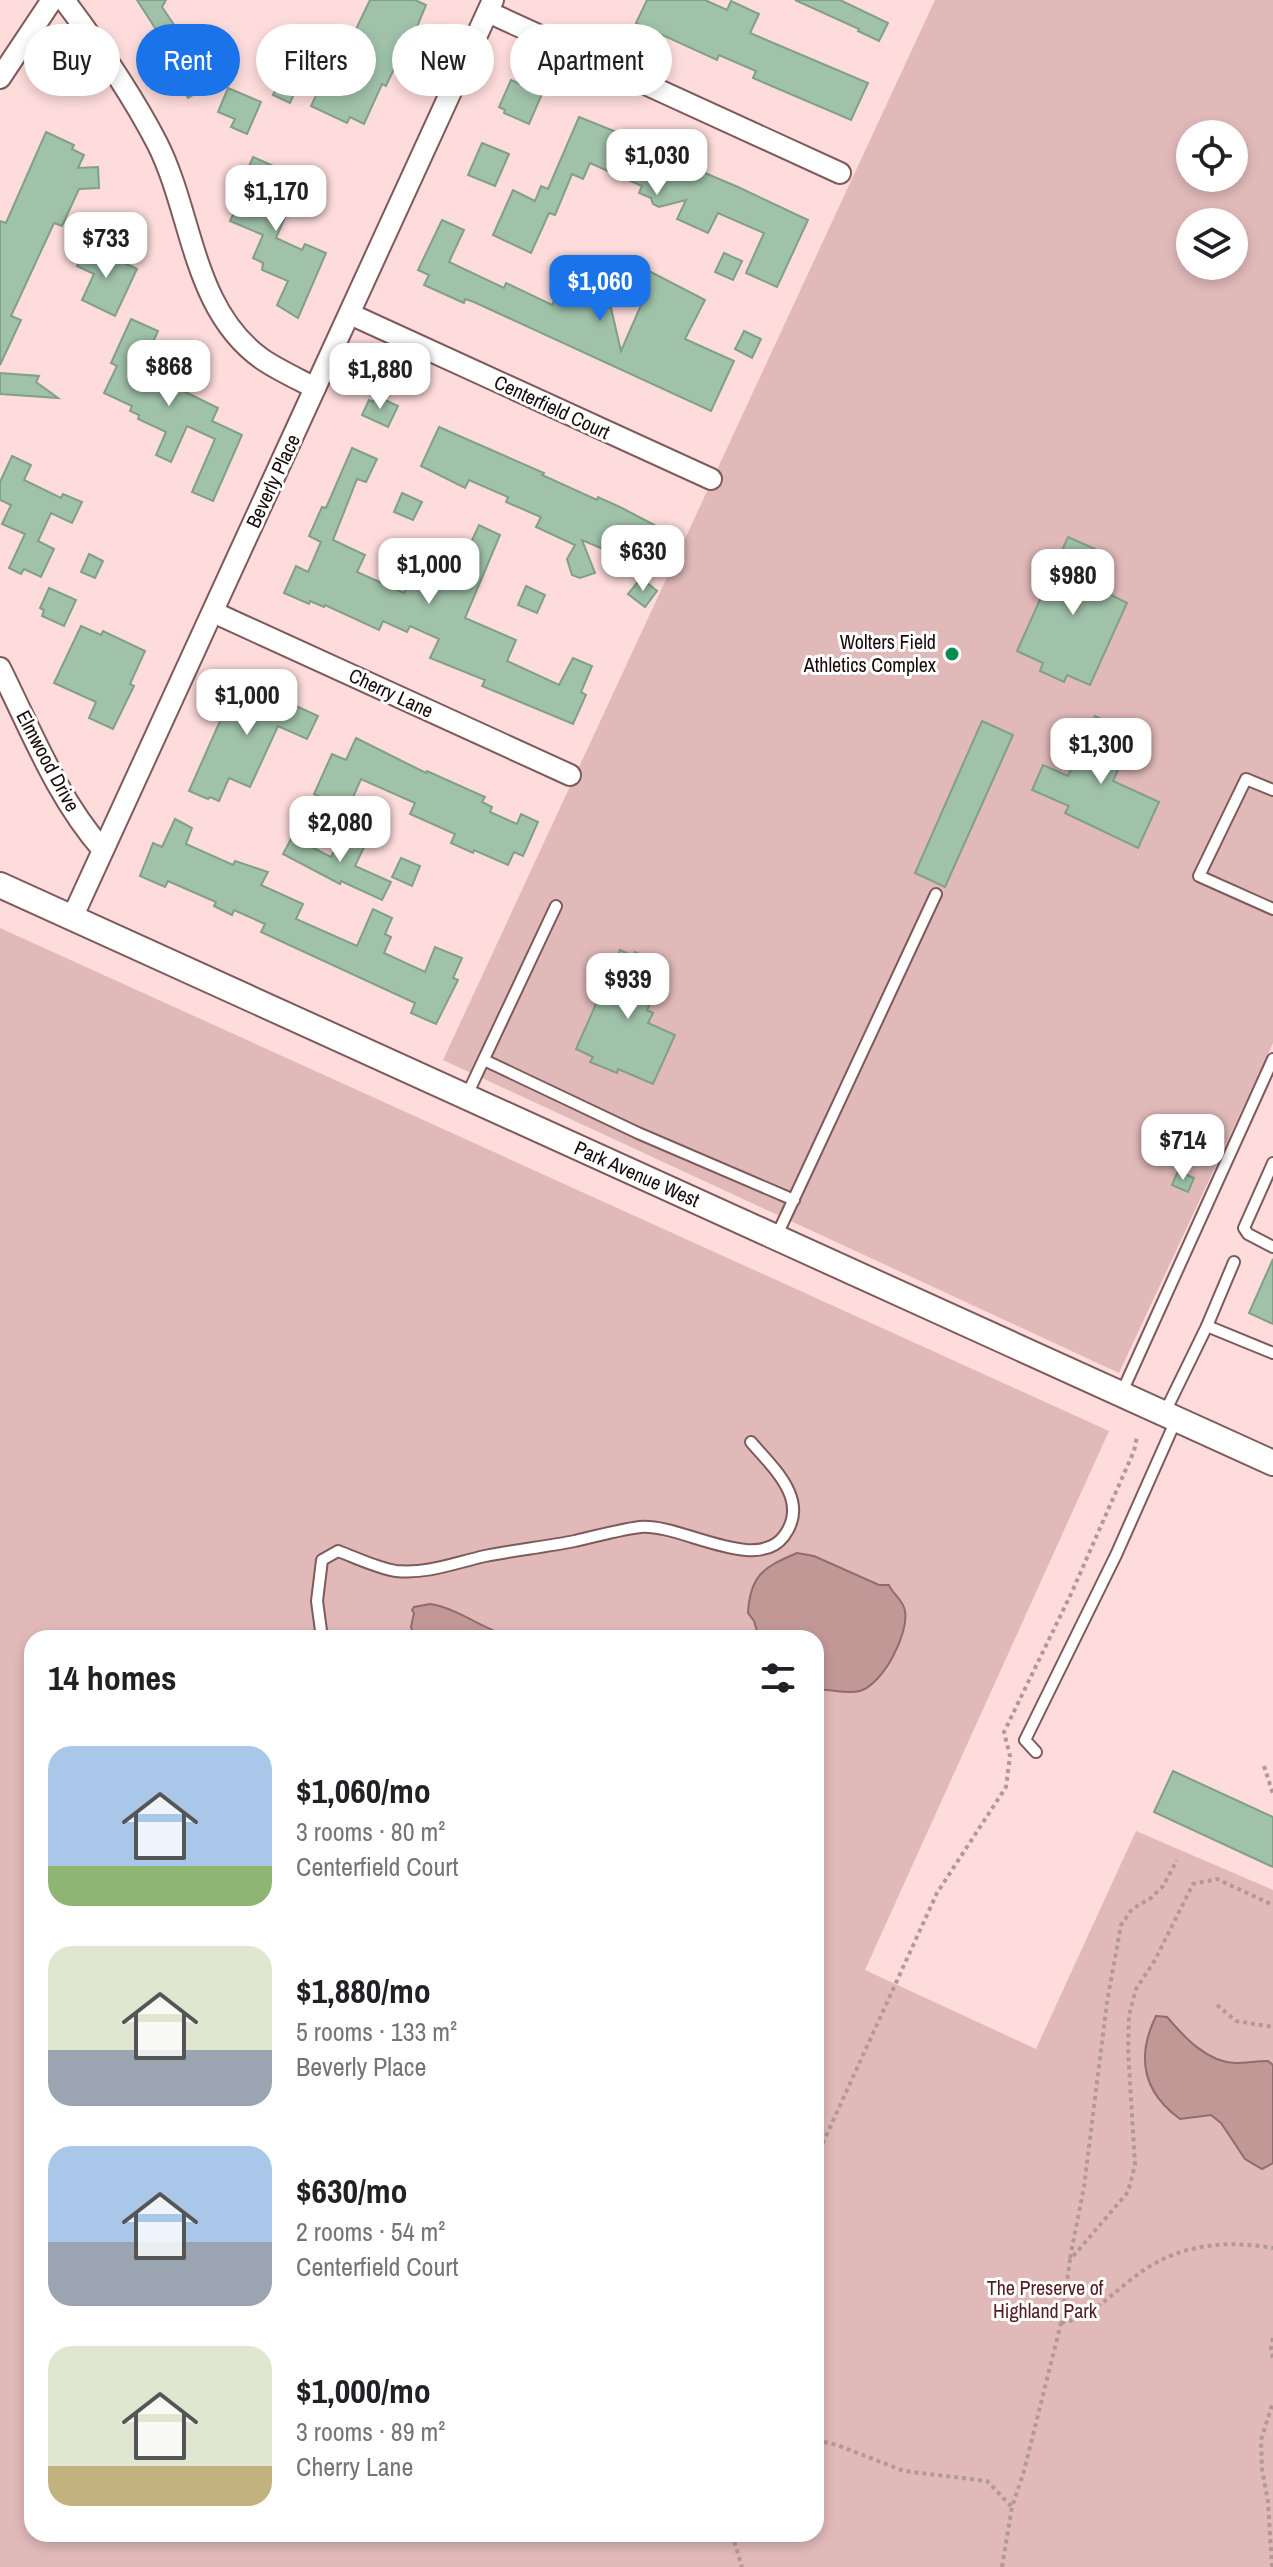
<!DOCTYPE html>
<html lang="en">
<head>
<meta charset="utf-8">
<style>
	body { margin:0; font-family:"Archivo Narrow",sans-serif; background:#f2f2f2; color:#202124; height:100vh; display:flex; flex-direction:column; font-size:30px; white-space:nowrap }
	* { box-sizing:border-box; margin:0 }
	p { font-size:26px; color:#757577 }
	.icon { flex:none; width:44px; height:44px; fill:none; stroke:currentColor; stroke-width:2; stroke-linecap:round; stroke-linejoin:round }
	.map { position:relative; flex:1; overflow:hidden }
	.details { position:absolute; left:24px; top:1630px; width:800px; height:912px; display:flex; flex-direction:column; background:#fff; border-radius:24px; box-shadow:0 4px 12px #0003 }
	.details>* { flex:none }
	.hud { position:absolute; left:24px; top:24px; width:800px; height:72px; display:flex; gap:16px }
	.tools { position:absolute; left:1176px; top:120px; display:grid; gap:16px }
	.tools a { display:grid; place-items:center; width:72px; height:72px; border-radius:50%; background:#fff; box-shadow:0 4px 12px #0003; font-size:40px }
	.price { position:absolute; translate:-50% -68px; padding:0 18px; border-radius:16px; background:#fff; color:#222; font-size:26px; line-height:52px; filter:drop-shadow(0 2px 4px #0008) }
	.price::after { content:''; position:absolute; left:50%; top:48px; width:24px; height:18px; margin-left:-12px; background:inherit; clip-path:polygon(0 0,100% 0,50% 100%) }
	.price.current { background:#1a73e8; color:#fff }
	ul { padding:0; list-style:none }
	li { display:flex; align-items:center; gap:24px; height:200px; padding:0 24px }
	li span { display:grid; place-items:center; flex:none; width:224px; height:160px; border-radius:24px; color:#555 }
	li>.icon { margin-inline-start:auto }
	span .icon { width:96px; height:96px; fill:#fffc; stroke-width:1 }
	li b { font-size:34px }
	h2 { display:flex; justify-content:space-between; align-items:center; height:96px; padding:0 24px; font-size:34px }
	.tag { padding:0 28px; border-radius:36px; background:#fff; box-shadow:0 4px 12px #0003; font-size:28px; line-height:72px }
	.tag.current { background:#1a73e8; color:#fff }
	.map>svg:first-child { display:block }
	.green { fill:#e1b9b9; fill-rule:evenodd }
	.water { fill:#c29897; stroke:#8f6d6d; stroke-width:2 }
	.building { fill:#a0c2a9; stroke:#819f89; stroke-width:2 }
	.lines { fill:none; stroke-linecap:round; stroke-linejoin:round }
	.service-casing { stroke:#7e5a5a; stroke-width:14 }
	.minor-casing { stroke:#7e5a5a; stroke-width:24 }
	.tertiary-casing { stroke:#7e5a5a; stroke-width:28 }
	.path { stroke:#b39898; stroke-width:4; stroke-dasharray:4 4; stroke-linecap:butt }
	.service { stroke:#fff; stroke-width:10 }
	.minor { stroke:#fff; stroke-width:20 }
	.tertiary { stroke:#fff; stroke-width:24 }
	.poi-dot { fill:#078e4c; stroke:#fff; stroke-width:3 }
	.labels { text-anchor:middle; stroke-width:6; stroke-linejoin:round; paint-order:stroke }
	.street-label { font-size:20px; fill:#180a0b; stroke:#fff }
	.poi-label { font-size:20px; fill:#180a0b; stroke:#fff; text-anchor:end }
	.park-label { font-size:20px; fill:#521c1f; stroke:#fff }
</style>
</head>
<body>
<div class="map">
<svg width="1273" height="2567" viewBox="0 0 1273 2567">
	<rect width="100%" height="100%" fill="#fddcdb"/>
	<g class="green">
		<path d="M935 0H1273V1043L1119 1373 443 1060ZM1190 134H1234V178H1190ZM1190 222H1234V266H1190Z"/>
		<path d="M0 928 1109 1431 865 1970 1036 2049 1136 1831 1273 1890V2567H0ZM32 1638H816V2534H32Z"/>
	</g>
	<g class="water">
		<path d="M797 1553 814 1556 879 1585H889C893 1595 903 1599 905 1611 909 1634 883 1684 860 1691 845 1695 831 1688 816 1690V1638H759L754 1621 748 1613C750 1575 764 1567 797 1553Z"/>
		<path d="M430 1604C461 1609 484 1631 515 1638H415L411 1627 414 1613 412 1610 414 1607Z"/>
		<path d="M1156 2016 1167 2017C1184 2037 1207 2062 1235 2063 1246 2063 1257 2061 1268 2061L1273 2065V2163L1262 2169 1245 2159 1221 2123 1211 2115 1180 2119C1143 2092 1136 2057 1156 2016Z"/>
	</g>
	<g class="building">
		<path d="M137 0H166L162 7 183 38 193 32 221 79 188 98 177 79 182 75 175 63 178 62 159 30 157 31Z"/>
		<path d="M370 0H415L426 5 405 56 401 54 386 86 382 84 364 124 350 117 347 123 311 106 321 85 337 92 363 35 355 31Z"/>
		<path d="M647 0H705L727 10 731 1 759 14 750 33 868 83 851 120 753 78 756 71 719 55 717 60 636 23Z"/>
		<path d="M795 0H840L888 23 879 41 858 31 859 29Z"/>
		<path d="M281 77 298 85 290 103 273 95Z"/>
		<path d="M511 80 542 94 529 124 504 113 505 110 499 107Z"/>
		<path d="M228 88 261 102 247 134 231 127 235 119 218 112Z"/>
		<path d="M579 117 649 145 648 149 738 187 808 220 777 287 746 273 764 233 718 213 708 233 677 219 686 200 659 207 653 204 651 198 639 193 642 186 590 163 583 179 572 174 555 215 549 213 531 253 493 235 513 190 535 201 541 186 548 189Z"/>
		<path d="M46 132 74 145 72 149 84 155 78 168 98 167 99 188 79 189 62 226 54 223 11 316 21 320 0 365V221L6 223Z"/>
		<path d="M482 143 509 154 495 186 468 175Z"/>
		<path d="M253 157 280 169 276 178 298 187 276 238 302 250 305 244 326 253 298 318 277 305 288 281 262 270 263 263 253 258 263 235 230 221 242 196 237 194Z"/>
		<path d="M442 220 464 230 449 262 504 288 506 283 552 305 558 293 585 306 589 298 611 308 621 351 645 296 614 281 624 262 646 273 647 270 705 300 685 339 734 361 711 411 474 302 465 299 464 303 424 285 429 275 418 270Z"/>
		<path d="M86 245 137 269 115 316 82 300 94 274 77 266Z"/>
		<path d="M724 253 742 261 733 280 715 272Z"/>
		<path d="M131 319 158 331 142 366 179 383 177 388 218 408 212 421 242 435 213 501 192 492 215 439 187 426 171 462 156 455 166 432 138 419 139 415 130 411 132 406 104 393 117 366 111 363Z"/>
		<path d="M744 331 761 339 752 358 735 349Z"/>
		<path d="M0 373 39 376 36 382 58 398 0 394Z"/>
		<path d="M376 396 398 406 388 427 362 415 369 400 373 402Z"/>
		<path d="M439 427 544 473 542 475 597 500 598 497 622 508 660 528 658 533 661 534 648 562 607 541 603 549 582 540 595 573 580 578 572 575 567 559 575 545 536 527 541 517 506 502 508 497 469 480 465 488 421 466Z"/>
		<path d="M352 448 377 459 366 482 357 479 333 540 365 555 357 572 404 593 410 579 413 580 415 576 427 581 442 548 464 558 479 525 500 535 465 618 516 640 507 661 559 685 573 658 592 666 581 692 586 695 573 724 482 686 485 680 430 658 439 639 410 626 407 632 383 621 379 630 325 605 324 607 310 601 309 604 284 593 296 566 308 572 321 542 309 536 322 507 326 508Z"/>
		<path d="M12 456 31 465 24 480 61 498 63 494 82 502 72 523 51 513 38 541 54 549 41 577 24 569 21 574 9 568 25 534 2 524 11 505 0 500V482Z"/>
		<path d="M402 493 422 502 413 520 394 512Z"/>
		<path d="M1068 537 1095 549 1091 559 1108 567 1099 589 1127 603 1090 685 1067 675 1064 682 1040 671 1043 663 1017 651Z"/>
		<path d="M89 554 103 561 95 578 81 572Z"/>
		<path d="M641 578 657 591 645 607 628 594Z"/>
		<path d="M526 586 545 595 537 613 518 605Z"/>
		<path d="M49 588 76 600 64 626 42 616 44 610 40 608Z"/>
		<path d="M81 626 101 635 103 631 145 651 130 684 134 686 113 729 89 718 96 702 54 683Z"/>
		<path d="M240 676 288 696 285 701 318 716 307 739 278 726 250 787 229 778 219 801 210 797 208 799 189 791Z"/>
		<path d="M1095 716 1134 734 1113 781 1159 802 1138 848 1065 813 1069 806 1032 790 1043 765 1068 776Z"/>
		<path d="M982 721 1013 735 945 887 915 873Z"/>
		<path d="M356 738 426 773 427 771 485 797 482 802 492 807 490 812 517 824 521 814 538 822 523 856 514 852 508 865 474 850 473 853 451 843 455 834 410 814 415 803 361 779 340 827 320 819 328 801 314 794 332 754 346 760Z"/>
		<path d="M175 819 192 828 186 844 233 865 235 861 268 872 261 885 303 904 296 919 357 946 373 909 392 918 385 934 391 937 384 953 425 972 435 947 462 958 453 978 458 980 436 1024 411 1013 415 1003 261 932 265 924 234 910 232 915 214 906 216 902 168 881 165 887 140 876 153 843 162 847Z"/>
		<path d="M344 831 367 841 355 866 391 882 382 900 341 881 340 884 283 854 292 837 331 857Z"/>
		<path d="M401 858 420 866 412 886 392 877Z"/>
		<path d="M620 950 633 956 635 952 666 966 647 1010 653 1013 648 1023 675 1035 653 1084 618 1069 617 1073 590 1062 593 1057 576 1049Z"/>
		<path d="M1178 1171 1194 1178 1188 1192 1172 1185Z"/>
		<path d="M1273 1259V1324L1249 1313Z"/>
		<path d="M1173 1771 1273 1817V1867L1154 1812Z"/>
	</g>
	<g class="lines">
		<defs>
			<g id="service">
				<path d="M1273 790 1246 779 1199 876 1273 909"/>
				<path d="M484 1060 638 1133 794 1200"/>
				<path d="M466 1097 556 906"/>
				<path d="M1273 1163 1244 1228 1248 1234 1273 1247"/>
				<path d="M777 1235 936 894"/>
				<path d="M1207 1326 1273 1353"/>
				<path d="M1122 1392 1273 1059"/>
				<path d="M1165 1412 1207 1326 1234 1262"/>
				<path d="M322 1638 317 1601 322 1560 338 1551C357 1558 377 1568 396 1571 428 1574 454 1563 485 1556 515 1550 545 1547 575 1541 596 1536 618 1530 640 1527 680 1523 756 1574 784 1536 811 1500 772 1467 751 1442"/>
				<path d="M1036 1752 1025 1740 1116 1555 1176 1420"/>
			</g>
			<g id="minor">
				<path d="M64 0C98 45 131 93 157 143 193 214 192 309 262 359 278 370 298 379 315 388"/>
				<path d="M488 12 840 173"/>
				<path d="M0 78 52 0"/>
				<path d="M350 314 711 479"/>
				<path d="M213 612 570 775"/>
				<path d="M0 668C31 730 57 798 103 850"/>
				<path d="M72 918 493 0"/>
			</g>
			<path id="tertiary" d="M0 885 1273 1463"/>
		</defs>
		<use href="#service" class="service-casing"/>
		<use href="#minor" class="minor-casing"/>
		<use href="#tertiary" class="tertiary-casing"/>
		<g class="path">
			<path d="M1264 1766 1273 1794"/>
			<path d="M1217 2005 1236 2021 1273 2027"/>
			<path d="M816 2158 937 1893 1006 1787 1010 1756 1004 1732 1071 1594 1134 1451 1137 1437"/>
			<path d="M1070 2258 1084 2187 1107 2002 1121 1925 1132 1909 1151 1898 1163 1886 1177 1860"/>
			<path d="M1061 2323C1090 2317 1105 2300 1128 2282 1172 2245 1219 2239 1273 2248"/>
			<path d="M1273 2338 1271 2348 1273 2359"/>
			<path d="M816 2440 837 2445 904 2471 987 2481 1012 2507"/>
			<path d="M732 2534 742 2567"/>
			<path d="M1002 2567 1012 2507 1024 2471 1061 2323 1070 2260 1128 2192 1135 2165 1128 2049 1129 2015 1136 1989 1155 1960 1193 1884 1217 1879 1273 1905"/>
			<path d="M1272 2567 1268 2502 1262 2469 1261 2440 1273 2402"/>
		</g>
		<use href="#service" class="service"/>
		<use href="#minor" class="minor"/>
		<use href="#tertiary" class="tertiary"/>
	</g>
	<circle class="poi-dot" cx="952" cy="654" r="8"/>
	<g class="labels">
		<g class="street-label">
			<text transform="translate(552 407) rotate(25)" y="7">Centerfield Court</text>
			<text transform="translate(273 481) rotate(-65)" y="7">Beverly Place</text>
			<text transform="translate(391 693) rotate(25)" y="7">Cherry Lane</text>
			<text transform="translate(48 761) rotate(62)" y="7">Elmwood Drive</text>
			<text transform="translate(637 1174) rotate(24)" y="7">Park Avenue West</text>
		</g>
		<g class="poi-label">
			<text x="936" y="649">Wolters Field<tspan x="936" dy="23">Athletics Complex</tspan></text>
		</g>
		<g class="park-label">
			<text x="1045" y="2295">The Preserve of<tspan x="1045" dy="23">Highland Park</tspan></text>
		</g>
	</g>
</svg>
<div class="tools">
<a><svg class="icon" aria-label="locate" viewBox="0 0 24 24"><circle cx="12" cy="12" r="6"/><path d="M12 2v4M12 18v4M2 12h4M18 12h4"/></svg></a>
<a><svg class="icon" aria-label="layers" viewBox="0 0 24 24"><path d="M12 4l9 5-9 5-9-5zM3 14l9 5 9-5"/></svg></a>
</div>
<b class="price" style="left:657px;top:197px">$1,030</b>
<b class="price" style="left:276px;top:233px">$1,170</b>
<b class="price" style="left:106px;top:280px">$733</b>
<b class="price current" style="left:600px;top:323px">$1,060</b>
<b class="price" style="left:169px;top:408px">$868</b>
<b class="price" style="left:380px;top:411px">$1,880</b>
<b class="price" style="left:643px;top:593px">$630</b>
<b class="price" style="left:429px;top:606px">$1,000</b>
<b class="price" style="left:1073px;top:617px">$980</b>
<b class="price" style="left:247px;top:737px">$1,000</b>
<b class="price" style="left:1101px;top:786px">$1,300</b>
<b class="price" style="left:340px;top:864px">$2,080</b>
<b class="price" style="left:628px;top:1021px">$939</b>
<b class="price" style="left:1183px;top:1182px">$714</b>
<div class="hud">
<a class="tag">Buy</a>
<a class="tag current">Rent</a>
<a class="tag">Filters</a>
<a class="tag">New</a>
<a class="tag">Apartment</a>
</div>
<section class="details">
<h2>14 homes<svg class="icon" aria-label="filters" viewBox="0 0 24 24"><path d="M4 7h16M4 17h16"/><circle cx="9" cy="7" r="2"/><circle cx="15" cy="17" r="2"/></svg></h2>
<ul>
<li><span style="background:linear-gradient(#a9c7e8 75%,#8fb573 0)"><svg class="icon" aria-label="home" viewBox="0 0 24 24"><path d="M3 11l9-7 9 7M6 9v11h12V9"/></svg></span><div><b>$1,060/mo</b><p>3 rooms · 80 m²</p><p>Centerfield Court</p></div></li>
<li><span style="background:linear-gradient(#dfe7d0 65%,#9aa5b1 0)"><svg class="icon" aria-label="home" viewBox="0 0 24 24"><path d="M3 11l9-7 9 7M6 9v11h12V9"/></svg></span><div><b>$1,880/mo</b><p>5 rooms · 133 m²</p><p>Beverly Place</p></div></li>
<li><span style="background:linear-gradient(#a9c7e8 60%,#9aa5b1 0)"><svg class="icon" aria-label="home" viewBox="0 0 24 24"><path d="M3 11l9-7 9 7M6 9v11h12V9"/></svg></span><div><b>$630/mo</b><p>2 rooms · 54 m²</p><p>Centerfield Court</p></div></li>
<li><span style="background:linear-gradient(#dfe7d0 75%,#c2b280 0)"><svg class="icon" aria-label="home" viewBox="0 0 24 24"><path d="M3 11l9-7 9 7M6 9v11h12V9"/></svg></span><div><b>$1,000/mo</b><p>3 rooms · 89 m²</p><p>Cherry Lane</p></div></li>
</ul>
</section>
</div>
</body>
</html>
